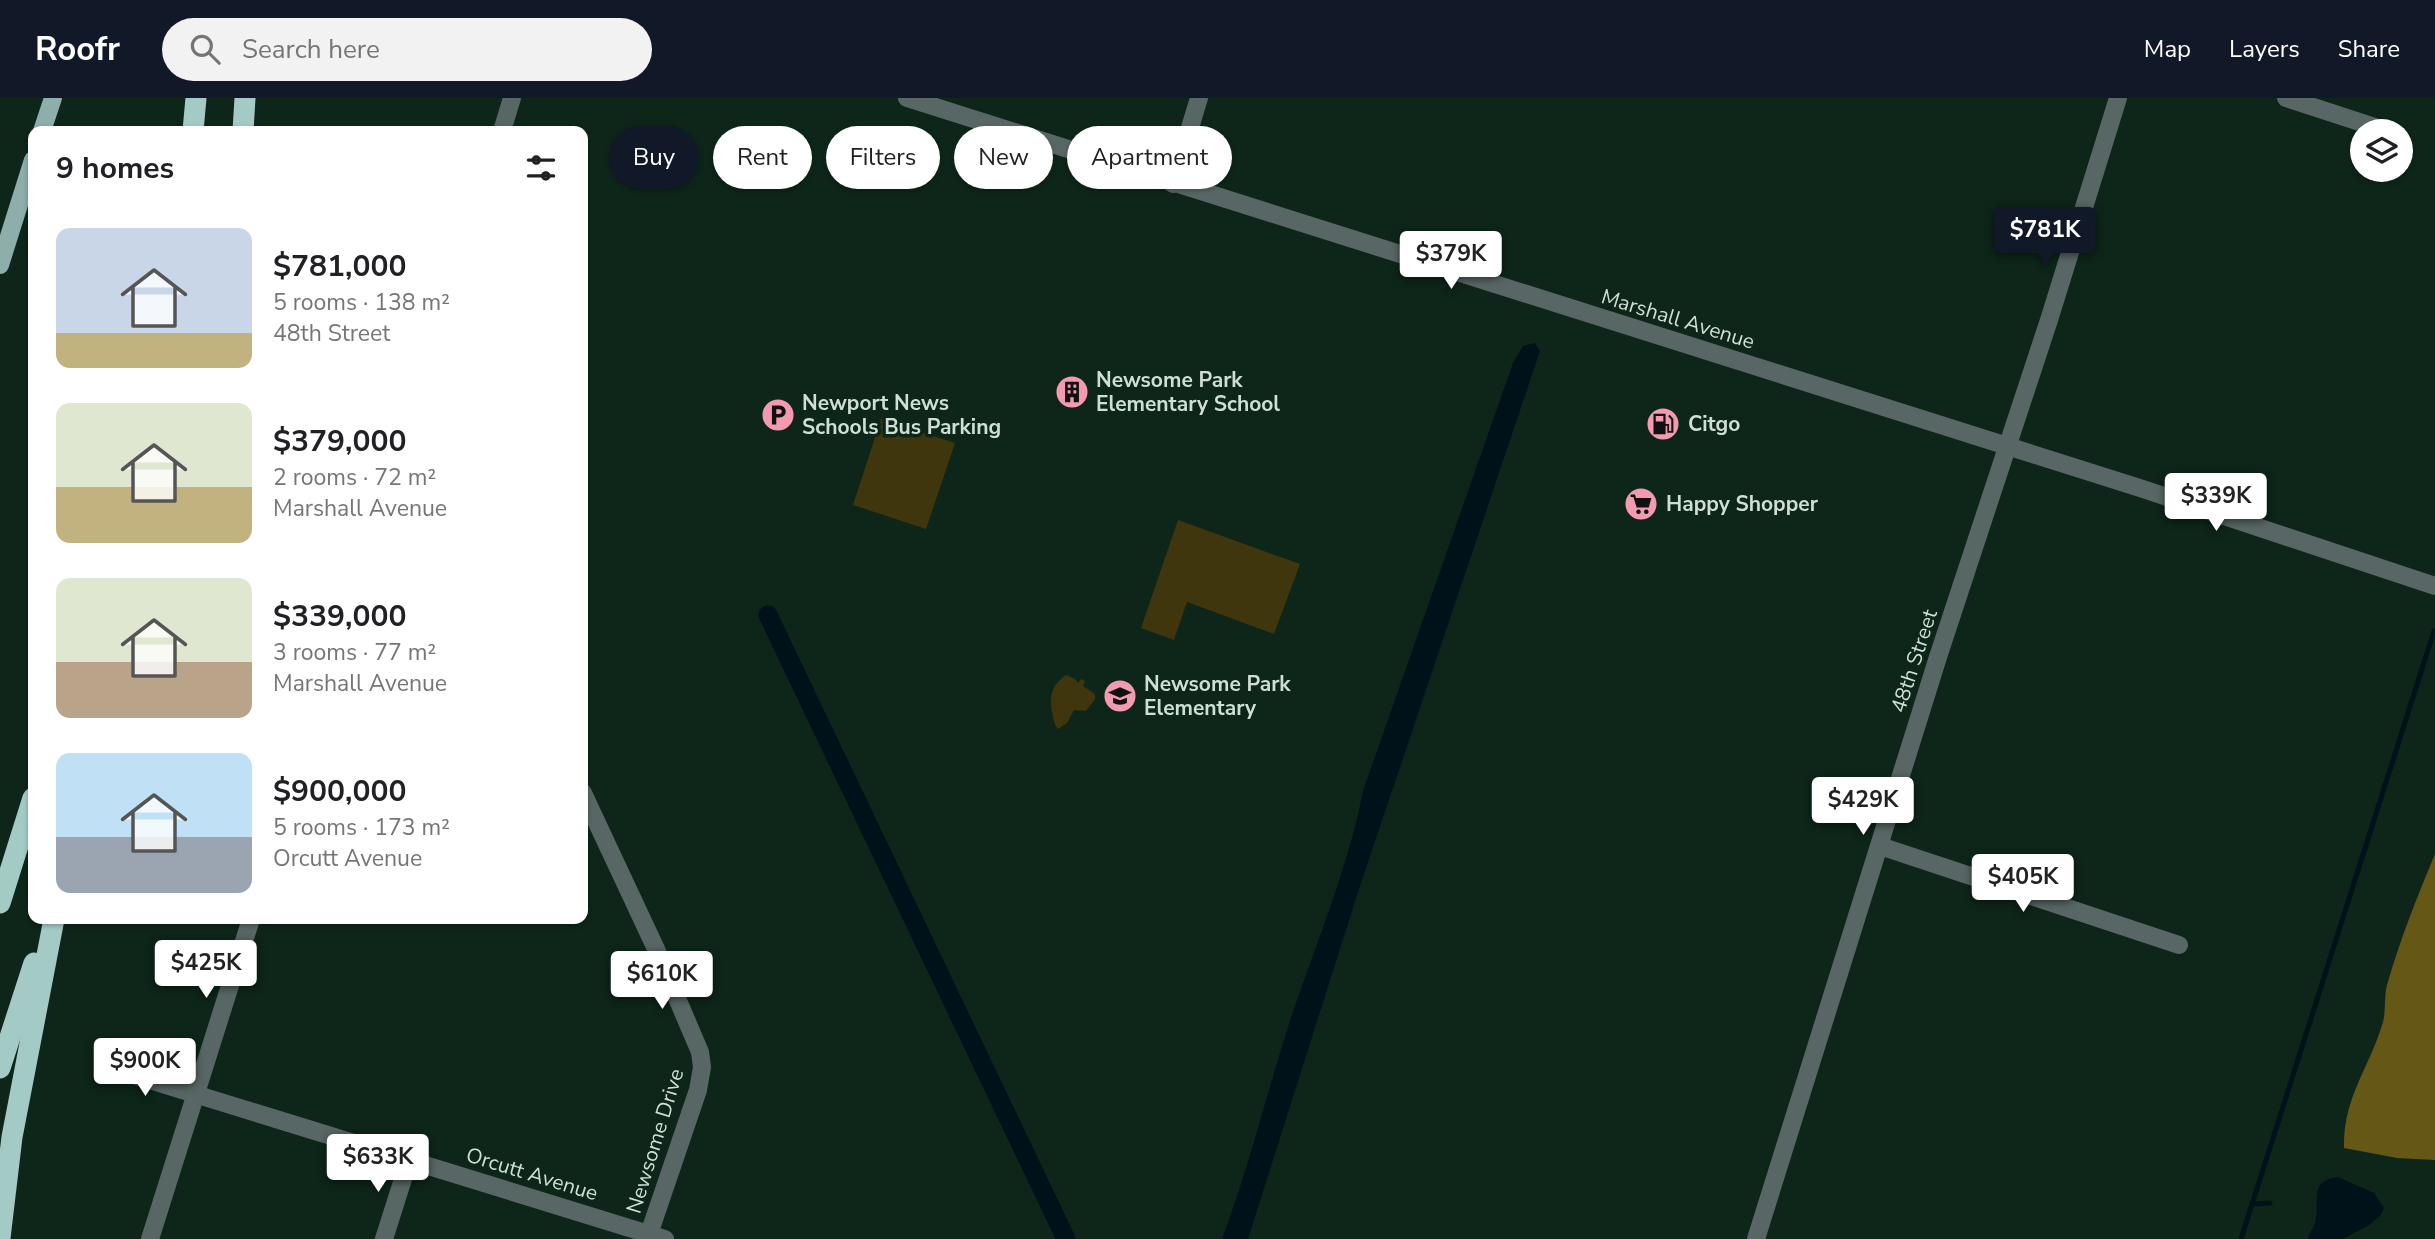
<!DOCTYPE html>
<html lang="en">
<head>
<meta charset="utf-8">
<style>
	body { margin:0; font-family:"Nunito Sans",sans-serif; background:#f2f2f2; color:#202124; height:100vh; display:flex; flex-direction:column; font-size:26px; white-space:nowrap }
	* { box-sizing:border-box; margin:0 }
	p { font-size:23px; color:#757577 }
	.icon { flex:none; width:38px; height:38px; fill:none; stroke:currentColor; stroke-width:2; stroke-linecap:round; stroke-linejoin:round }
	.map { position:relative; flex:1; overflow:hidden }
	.panel { position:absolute; left:28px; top:28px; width:560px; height:798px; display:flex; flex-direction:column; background:#fff; border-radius:14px; box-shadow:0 2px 5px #0004 }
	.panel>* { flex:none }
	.top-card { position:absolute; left:609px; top:28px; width:665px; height:63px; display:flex; gap:14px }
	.fabs { position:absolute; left:2350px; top:21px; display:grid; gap:14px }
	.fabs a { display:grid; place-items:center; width:63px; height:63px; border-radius:50%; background:#fff; box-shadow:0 2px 5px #0004; font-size:35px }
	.price { position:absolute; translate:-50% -60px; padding:0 16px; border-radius:7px; background:#fff; color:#222; font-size:23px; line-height:46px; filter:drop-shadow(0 2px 4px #0008) }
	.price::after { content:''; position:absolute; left:50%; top:42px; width:21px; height:16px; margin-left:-10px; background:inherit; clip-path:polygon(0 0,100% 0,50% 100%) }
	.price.selected { background:#111827; color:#fff }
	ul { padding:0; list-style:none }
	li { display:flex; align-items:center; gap:21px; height:175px; padding:0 28px }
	li span { display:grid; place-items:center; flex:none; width:196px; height:140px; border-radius:14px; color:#555 }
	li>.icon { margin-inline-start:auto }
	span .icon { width:84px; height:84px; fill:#fffc; stroke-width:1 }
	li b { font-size:30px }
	h2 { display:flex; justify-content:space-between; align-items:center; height:84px; padding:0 28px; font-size:30px }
	.chip { padding:0 24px; border-radius:32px; background:#fff; box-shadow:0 2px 5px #0004; font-size:24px; line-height:63px }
	.chip.selected { background:#111827; color:#fff }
	header { display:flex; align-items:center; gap:42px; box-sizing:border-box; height:98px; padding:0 35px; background:#111827; color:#fff }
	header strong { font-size:33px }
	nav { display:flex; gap:38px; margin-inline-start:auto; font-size:24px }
	.search { width:490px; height:63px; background:#f2f2f2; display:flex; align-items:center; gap:18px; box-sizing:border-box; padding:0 24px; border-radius:38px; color:#757577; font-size:26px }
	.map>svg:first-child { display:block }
	.green { fill:#3f360d }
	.forest { fill:#655715 }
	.water { fill:#001219 }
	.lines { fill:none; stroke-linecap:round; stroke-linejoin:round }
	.stream { stroke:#001219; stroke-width:5 }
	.canal { stroke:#001219; stroke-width:19 }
	.minor { stroke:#586765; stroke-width:18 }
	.major { stroke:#8eaeab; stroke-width:18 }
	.highway { stroke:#a4cac6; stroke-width:21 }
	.labels { text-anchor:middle; stroke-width:7; stroke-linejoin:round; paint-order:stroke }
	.street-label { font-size:21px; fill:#d0dfd6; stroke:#0d2619 }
	.poi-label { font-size:21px; font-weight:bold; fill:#d0dfd6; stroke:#0d2619; text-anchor:start }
</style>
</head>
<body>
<header>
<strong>Roofr</strong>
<div class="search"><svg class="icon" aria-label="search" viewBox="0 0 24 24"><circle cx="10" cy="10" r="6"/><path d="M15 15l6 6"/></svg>Search here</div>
<nav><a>Map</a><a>Layers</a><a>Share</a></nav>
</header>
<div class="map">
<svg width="2435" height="1141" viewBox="0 0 2435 1141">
	<rect width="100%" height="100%" fill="#0d2619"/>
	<g class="green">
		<path d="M881 321 955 345 926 431 853 407Z"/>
		<path d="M1178 422 1300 466 1274 536 1187 504 1174 542 1141 530Z"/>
		<path d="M1066 577 1075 581 1078 585 1081 581 1085 583 1083 588 1095 596V601L1086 613 1074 612 1067 625 1058 631C1053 625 1054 621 1052 614 1049 597 1052 587 1066 577Z"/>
	</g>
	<path class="forest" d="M2435 756V1062L2397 1060 2344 1050C2343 999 2370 969 2383 924 2386 912 2384 899 2387 887 2400 842 2417 799 2435 756Z"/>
	<g class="water">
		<path d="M1535 245 1540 253 1358 794 1248 1141H1222C1248 1072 1265 1002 1287 932 1313 852 1347 775 1363 693L1513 265 1523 248Z"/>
		<path d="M2338 1079 2374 1095 2384 1110 2380 1118 2369 1127 2343 1141H2308C2309 1135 2313 1131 2315 1125 2321 1104 2307 1083 2338 1079Z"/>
	</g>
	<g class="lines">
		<g class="stream">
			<path d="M2252 1106 2270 1105"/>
			<path d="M2241 1141 2434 533"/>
		</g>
		<path class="canal" d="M768 517 1066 1141"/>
		<g class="minor">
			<path d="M907 0 2143 391 2435 488"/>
			<path d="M2286 0 2387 33"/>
			<path d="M502 33 512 0"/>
			<path d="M1173 86 1199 0"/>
			<path d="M583 695 656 851 700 954 702 969 698 992 649 1136"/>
			<path d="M1880 748 2179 847"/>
			<path d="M104 968 665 1141"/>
			<path d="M150 1141 251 821"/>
			<path d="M384 1141 409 1062"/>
			<path d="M1756 1141 1938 559 2049 222 2118 0"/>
		</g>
		<g class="major">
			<path d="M42 33 53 0"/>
			<path d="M0 167 33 62"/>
		</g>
		<g class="highway">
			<path d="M193 33 196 0"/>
			<path d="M243 33 245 0"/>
			<path d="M0 805 33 700"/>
			<path d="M0 970 34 865"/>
			<path d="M0 1140 12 1039 54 821"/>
		</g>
	</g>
	<defs>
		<symbol id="building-disc" viewBox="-11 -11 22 22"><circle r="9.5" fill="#f29aaf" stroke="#0d2619"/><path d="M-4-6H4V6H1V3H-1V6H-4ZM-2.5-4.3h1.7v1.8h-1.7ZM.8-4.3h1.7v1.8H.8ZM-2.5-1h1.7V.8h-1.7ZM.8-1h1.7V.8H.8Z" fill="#111"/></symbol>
		<symbol id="parking-disc" viewBox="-11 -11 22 22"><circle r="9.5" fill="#f29aaf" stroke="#0d2619"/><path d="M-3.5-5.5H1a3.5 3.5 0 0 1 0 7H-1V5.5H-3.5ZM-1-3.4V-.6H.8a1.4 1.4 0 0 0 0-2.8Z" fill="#111"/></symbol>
		<symbol id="fuel-disc" viewBox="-11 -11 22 22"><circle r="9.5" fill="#f29aaf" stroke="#0d2619"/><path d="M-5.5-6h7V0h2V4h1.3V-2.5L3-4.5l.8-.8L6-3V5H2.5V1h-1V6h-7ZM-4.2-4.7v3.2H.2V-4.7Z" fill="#111"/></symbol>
		<symbol id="supermarket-disc" viewBox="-11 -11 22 22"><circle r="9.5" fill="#f29aaf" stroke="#0d2619"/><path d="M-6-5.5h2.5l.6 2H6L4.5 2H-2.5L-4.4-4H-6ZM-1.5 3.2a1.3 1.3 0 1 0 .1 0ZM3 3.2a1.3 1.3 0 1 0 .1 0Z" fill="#111"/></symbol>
		<symbol id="school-disc" viewBox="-11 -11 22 22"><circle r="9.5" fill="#f29aaf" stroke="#0d2619"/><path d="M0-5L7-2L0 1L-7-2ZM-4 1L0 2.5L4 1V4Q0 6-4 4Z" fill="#111"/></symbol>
	</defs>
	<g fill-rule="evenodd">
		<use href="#building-disc" x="1053" y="275" width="38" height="38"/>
		<use href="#parking-disc" x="759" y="298" width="38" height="38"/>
		<use href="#fuel-disc" x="1644" y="307" width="38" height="38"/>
		<use href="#supermarket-disc" x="1622" y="387" width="38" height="38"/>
		<use href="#school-disc" x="1101" y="579" width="38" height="38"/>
	</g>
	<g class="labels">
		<g class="street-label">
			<text transform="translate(1678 221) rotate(17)" y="7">Marshall Avenue</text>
			<text transform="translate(1914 563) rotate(-72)" y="7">48th Street</text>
			<text transform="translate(655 1043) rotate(-73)" y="7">Newsome Drive</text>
			<text transform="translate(532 1076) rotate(17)" y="7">Orcutt Avenue</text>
		</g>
		<g class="poi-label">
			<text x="1096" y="289">Newsome Park<tspan x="1096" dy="24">Elementary School</tspan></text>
			<text x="802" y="312">Newport News<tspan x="802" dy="24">Schools Bus Parking</tspan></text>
			<text x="1688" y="333">Citgo</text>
			<text x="1666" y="413">Happy Shopper</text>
			<text x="1144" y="593">Newsome Park<tspan x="1144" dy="24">Elementary</tspan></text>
		</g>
	</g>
</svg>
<div class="fabs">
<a><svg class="icon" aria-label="layers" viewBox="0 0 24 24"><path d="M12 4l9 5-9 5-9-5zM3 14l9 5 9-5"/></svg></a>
</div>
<b class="price selected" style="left:2045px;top:169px">$781K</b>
<b class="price" style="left:1451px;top:193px">$379K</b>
<b class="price" style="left:2216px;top:435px">$339K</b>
<b class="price" style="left:1863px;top:739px">$429K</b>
<b class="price" style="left:2023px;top:816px">$405K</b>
<b class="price" style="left:206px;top:902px">$425K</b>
<b class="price" style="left:662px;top:913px">$610K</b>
<b class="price" style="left:145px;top:1000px">$900K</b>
<b class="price" style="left:378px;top:1096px">$633K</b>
<div class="top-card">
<a class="chip selected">Buy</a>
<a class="chip">Rent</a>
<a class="chip">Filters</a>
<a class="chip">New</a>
<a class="chip">Apartment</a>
</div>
<section class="panel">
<h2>9 homes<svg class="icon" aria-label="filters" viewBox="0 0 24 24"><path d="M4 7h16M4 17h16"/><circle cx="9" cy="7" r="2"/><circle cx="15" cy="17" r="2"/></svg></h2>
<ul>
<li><span style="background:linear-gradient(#c9d6e8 75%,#c2b280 0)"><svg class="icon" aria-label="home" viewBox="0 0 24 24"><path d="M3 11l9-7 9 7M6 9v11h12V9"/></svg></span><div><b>$781,000</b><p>5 rooms · 138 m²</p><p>48th Street</p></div></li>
<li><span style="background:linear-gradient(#dfe7d0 60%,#c2b280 0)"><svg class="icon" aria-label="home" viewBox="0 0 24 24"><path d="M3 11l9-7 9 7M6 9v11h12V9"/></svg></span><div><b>$379,000</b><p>2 rooms · 72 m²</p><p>Marshall Avenue</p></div></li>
<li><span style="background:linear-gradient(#dfe7d0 60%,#b9a48a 0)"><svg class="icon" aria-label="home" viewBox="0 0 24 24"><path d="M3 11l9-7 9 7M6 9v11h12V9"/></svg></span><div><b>$339,000</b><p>3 rooms · 77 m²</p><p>Marshall Avenue</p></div></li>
<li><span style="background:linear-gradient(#bfe0f5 60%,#9aa5b1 0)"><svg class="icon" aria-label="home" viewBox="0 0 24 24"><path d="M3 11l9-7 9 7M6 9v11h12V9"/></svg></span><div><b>$900,000</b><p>5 rooms · 173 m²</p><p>Orcutt Avenue</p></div></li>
</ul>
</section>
</div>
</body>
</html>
